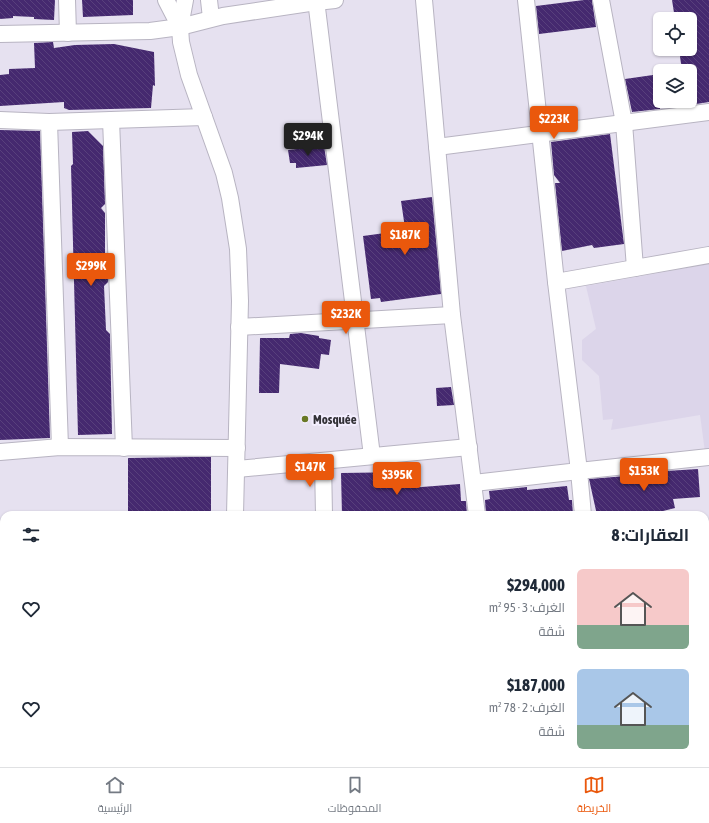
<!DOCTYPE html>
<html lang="ar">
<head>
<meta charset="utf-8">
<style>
	body { margin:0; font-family:"Asap Condensed",Cairo,sans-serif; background:#f6f6f7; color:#1f2937; direction:rtl; height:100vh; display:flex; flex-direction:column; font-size:15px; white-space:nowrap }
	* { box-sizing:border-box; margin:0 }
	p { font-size:13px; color:#747a83 }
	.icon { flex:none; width:22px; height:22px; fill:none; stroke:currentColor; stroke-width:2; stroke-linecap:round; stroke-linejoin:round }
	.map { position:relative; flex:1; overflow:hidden; direction:ltr }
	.side { position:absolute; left:0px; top:511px; width:709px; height:256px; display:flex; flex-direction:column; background:#fff; border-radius:12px 12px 0 0; box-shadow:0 1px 3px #0004; direction:rtl }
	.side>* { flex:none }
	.controls { position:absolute; left:653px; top:12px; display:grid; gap:8px }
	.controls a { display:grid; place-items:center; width:44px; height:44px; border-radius:6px; background:#fff; box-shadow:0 1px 3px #0004; font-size:20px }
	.price { position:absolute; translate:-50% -34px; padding:0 9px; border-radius:4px; background:#ea580c; color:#fff; font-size:13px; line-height:26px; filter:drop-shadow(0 1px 2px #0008) }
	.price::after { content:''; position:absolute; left:50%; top:24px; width:12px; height:9px; margin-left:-6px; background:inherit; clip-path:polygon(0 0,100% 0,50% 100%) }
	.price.on { background:#222; color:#fff }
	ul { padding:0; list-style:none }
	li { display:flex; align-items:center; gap:12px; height:100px; padding:0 20px }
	li span { display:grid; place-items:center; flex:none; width:112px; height:80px; border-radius:6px; color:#555 }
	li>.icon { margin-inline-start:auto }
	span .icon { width:48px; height:48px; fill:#fffc; stroke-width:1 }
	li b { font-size:17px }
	h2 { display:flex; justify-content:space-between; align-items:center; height:48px; padding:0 20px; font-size:17px }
	.dock { display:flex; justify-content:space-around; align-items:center; height:56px; border-top:1px solid #e0e1e3; background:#fff; font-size:11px; color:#747a83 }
	.dock a { display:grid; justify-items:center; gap:2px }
	.dock .on { color:#ea580c }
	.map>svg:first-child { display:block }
	.built { fill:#dcd5ea }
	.building { fill:url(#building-back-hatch) }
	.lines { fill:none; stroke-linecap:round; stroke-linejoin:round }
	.minor-casing { stroke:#b8b4c2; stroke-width:18 }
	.major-casing { stroke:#b8b4c2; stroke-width:22 }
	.minor { stroke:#fff; stroke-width:16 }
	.major { stroke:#fff; stroke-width:20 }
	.poi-dot { fill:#697826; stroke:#f3eefe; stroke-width:1.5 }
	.labels { text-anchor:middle; stroke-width:4; stroke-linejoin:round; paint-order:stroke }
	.poi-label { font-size:13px; font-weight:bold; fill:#323136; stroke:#f3eefe; text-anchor:start }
</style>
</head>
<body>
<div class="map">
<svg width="709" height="767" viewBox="0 0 709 767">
	<defs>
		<pattern id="building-back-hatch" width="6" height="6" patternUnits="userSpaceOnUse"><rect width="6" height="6" fill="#45296f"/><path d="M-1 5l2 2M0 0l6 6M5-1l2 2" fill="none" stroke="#58407c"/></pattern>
	</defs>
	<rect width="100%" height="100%" fill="#e6e1f0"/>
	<path class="built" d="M709 264V452H705L700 415 611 430 613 419 603 420 599 376 582 360V340L596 329 586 286Z"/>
	<g class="building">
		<path d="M0 0H55L54 20 34 19V17L13 16V18L0 19Z"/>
		<path d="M82 0H133V15L83 17Z"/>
		<path d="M584 0H592L596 27 539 34 536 6Z"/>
		<path d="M672 0H709V102L690 105V71H682L679 49H690V19H675Z"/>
		<path d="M53 42 54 48 75 45 114 44 154 52 155 86 153 85 151 108 69 110 64 108V102L0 106V75L9 74V69L35 68 34 43Z"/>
		<path d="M660 74V109L632 112 625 79Z"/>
		<path d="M0 130 40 131 50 438 0 440Z"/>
		<path d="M88 131 103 146 105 204 101 208 105 213V260L107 262 108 282 104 286 106 330 110 334 112 434 78 435 71 166 73 164 72 132Z"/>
		<path d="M610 134 624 244 594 248 592 245 562 251 555 183H560L554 175 551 142Z"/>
		<path d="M324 146 327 165 296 168V163H290L288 150Z"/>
		<path d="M432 197 441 294 381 302 380 298 371 299 363 236 400 231V229L405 228 401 201Z"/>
		<path d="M301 333 319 336V338L331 340 329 355 321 354 319 369 280 364 279 393H259L260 338H289L290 334Z"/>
		<path d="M451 387 454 405 437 406 436 388Z"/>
		<path d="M190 457H211V515H128V458Z"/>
		<path d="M698 469 700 497 673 499 675 508 647 515H597L589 479 626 476 666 471Z"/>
		<path d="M409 472V488L460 484 461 501H466L467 515H342L341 473Z"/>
		<path d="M567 486 569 500H572L573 515H486L485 500 490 499 489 491 527 487V490Z"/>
	</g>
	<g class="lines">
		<defs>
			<g id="minor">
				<path d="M67 0 68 33"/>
				<path d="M166 0 180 27"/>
				<path d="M185 0 180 27 181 42 189 75 224 173 230 198 238 249 240 301 235 515"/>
				<path d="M209 0 211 18"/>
				<path d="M316 0 372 456"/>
				<path d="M424 0 452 315 477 515"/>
				<path d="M526 0 556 282"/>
				<path d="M601 0 624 123 635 268 709 255"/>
				<path d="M0 34 150 31 180 27 223 16 316 2 335 0"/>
				<path d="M0 120 49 122 204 117"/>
				<path d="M111 120 124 448"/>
				<path d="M49 122 60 447"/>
				<path d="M437 147 709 112"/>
				<path d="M239 327 452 315"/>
				<path d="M0 452 60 447 237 448"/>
				<path d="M323 461 324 515"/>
				<path d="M237 469 469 447"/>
				<path d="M474 483 579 471 556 282 635 268"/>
				<path d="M583 515 579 471 709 457"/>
				<path d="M0 533H4"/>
				<path d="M705 573 709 572"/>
				<path d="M705 609 709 587"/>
				<path d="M235 763V767"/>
				<path d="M334 763 335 767"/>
				<path d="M400 763V767"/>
				<path d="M502 763V767"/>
				<path d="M611 763V767"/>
				<path d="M64 767 68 763"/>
				<path d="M184 767 187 763"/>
				<path d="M356 767 377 763"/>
				<path d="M677 767 678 763"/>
			</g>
			<g id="major">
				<path d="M0 725 4 738"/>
				<path d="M12 763 14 767"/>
			</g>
		</defs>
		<use href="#minor" class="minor-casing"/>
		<use href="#major" class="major-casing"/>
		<use href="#minor" class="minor"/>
		<use href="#major" class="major"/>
	</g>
	<circle class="poi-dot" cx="305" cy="419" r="4"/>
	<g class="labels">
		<g class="poi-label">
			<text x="313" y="424">Mosquée</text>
		</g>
	</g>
</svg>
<div class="controls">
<a><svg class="icon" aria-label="locate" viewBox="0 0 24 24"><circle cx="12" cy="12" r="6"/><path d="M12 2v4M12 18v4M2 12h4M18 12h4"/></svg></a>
<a><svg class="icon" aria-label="layers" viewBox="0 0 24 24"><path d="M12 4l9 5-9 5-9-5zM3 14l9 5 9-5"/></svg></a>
</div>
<b class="price" style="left:554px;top:140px">$223K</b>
<b class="price on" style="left:308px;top:157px">$294K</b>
<b class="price" style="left:405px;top:256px">$187K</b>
<b class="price" style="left:91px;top:287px">$299K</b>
<b class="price" style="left:346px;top:335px">$232K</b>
<b class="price" style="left:310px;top:488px">$147K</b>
<b class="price" style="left:644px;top:492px">$153K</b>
<b class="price" style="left:397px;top:496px">$395K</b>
<section class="side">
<h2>العقارات: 8<svg class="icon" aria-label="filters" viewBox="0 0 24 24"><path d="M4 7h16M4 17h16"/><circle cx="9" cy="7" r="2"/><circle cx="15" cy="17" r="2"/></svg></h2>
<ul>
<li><span style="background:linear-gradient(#f6c9c9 70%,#7fa58c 0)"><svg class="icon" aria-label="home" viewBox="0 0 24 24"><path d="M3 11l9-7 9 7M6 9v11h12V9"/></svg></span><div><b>$294,000</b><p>الغرف: 3 · 95 m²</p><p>شقة</p></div><svg class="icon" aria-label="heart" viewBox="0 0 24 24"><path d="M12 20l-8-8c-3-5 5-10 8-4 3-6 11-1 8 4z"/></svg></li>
<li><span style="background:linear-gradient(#a9c7e8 70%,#7fa58c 0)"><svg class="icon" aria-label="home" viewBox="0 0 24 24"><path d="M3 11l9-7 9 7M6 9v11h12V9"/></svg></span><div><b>$187,000</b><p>الغرف: 2 · 78 m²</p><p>شقة</p></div><svg class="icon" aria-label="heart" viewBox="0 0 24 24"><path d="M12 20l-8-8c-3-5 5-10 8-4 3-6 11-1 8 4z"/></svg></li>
</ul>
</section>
</div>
<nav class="dock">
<a class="on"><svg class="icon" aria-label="map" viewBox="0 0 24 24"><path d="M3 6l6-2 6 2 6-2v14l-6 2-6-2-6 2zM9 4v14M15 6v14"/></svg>الخريطة</a>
<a><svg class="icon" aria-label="saved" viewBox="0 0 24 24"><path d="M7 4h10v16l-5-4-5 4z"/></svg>المحفوظات</a>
<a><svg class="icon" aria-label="home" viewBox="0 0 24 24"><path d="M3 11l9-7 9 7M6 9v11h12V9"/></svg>الرئيسية</a>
</nav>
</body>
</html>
